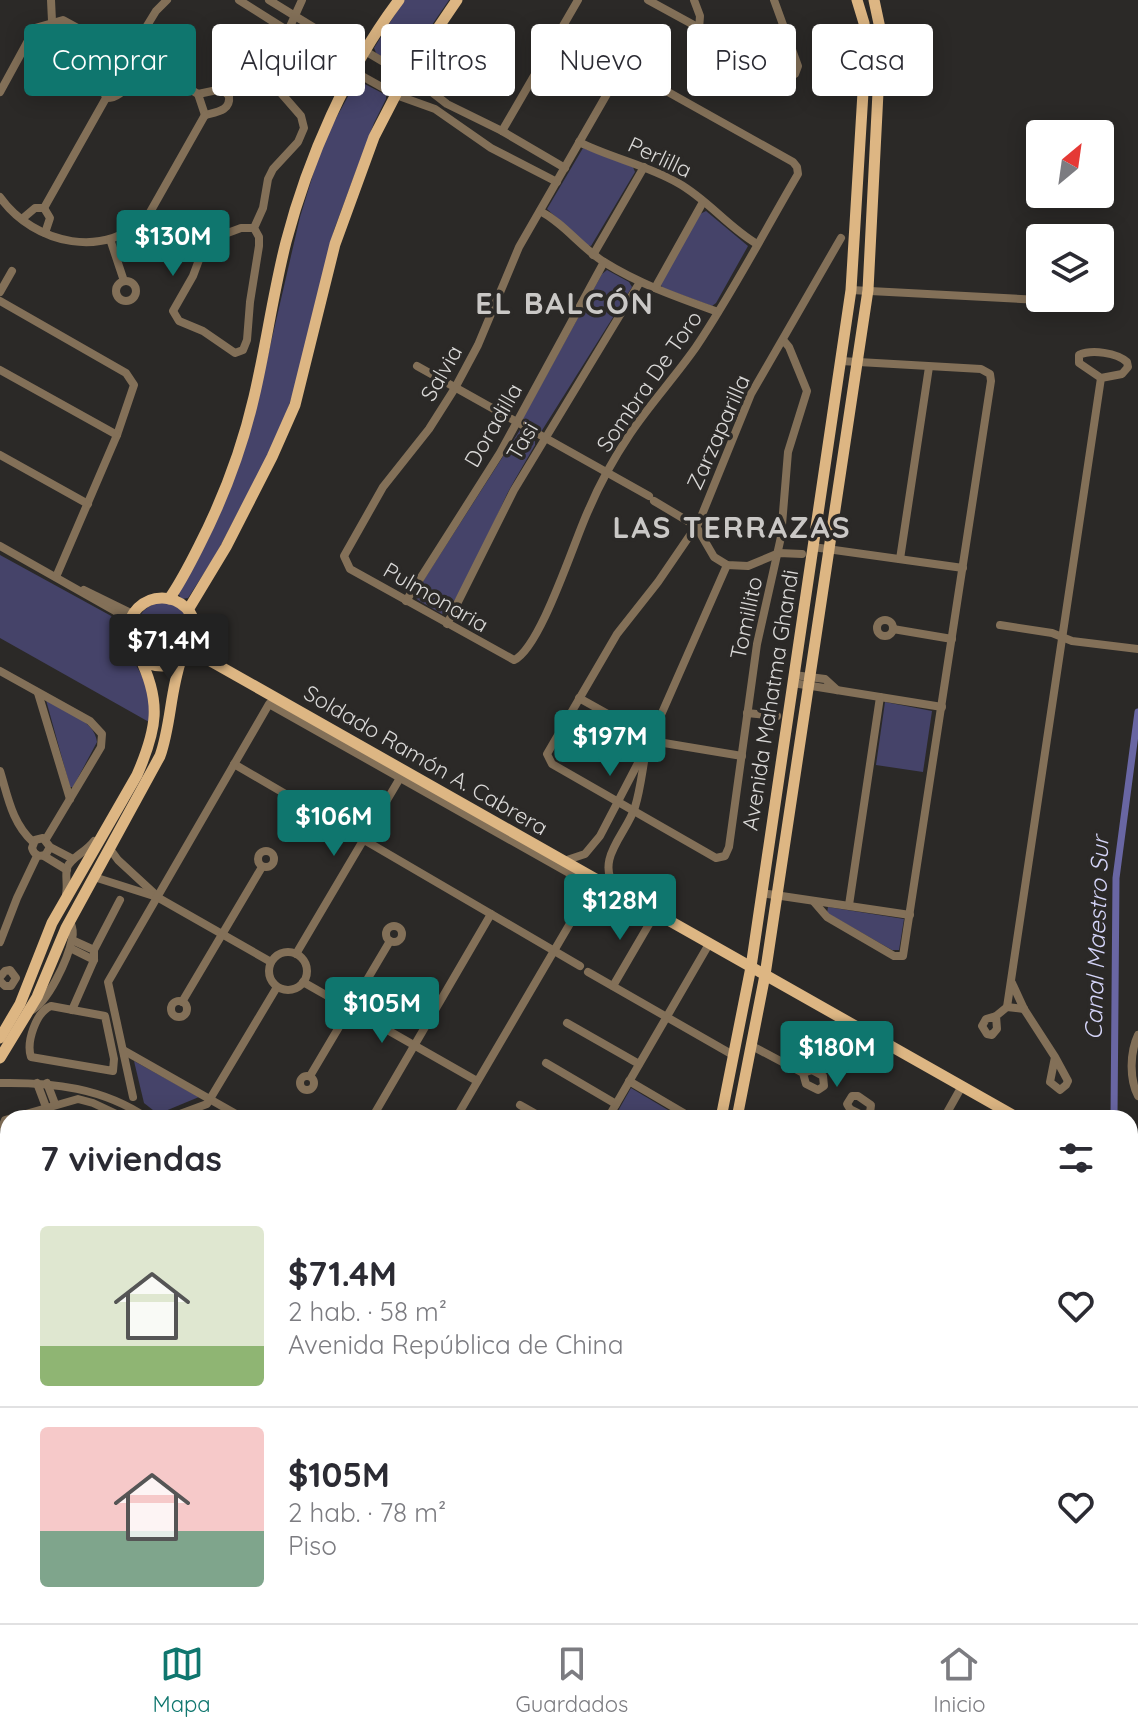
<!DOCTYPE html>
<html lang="es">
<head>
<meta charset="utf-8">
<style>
	body { margin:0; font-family:Quicksand,sans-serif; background:#f7f7f7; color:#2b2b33; height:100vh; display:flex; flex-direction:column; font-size:30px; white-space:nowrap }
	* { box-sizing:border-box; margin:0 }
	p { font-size:26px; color:#7c7c81 }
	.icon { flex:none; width:44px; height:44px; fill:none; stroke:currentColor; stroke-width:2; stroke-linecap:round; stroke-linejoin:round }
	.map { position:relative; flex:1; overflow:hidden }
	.sheet { position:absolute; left:0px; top:1110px; width:1138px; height:514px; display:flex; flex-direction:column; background:#fff; border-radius:24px 24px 0 0; box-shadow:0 4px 20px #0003 }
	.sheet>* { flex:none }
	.hud { position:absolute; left:24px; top:24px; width:1090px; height:72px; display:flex; gap:16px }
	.needle { width:52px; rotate:29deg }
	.fabs { position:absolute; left:1026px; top:120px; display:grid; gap:16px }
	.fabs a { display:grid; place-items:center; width:88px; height:88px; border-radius:8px; background:#fff; box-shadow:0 4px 20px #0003; font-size:40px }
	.price { position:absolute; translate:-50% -68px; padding:0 18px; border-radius:8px; background:#0f766e; color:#fff; font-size:26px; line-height:52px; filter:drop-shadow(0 2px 4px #0008) }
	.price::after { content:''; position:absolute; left:50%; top:48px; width:24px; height:18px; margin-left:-12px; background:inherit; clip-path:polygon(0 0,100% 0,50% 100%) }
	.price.current { background:#222; color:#fff }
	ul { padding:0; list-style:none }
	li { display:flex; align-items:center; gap:24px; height:200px; padding:0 40px }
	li+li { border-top:2px solid #e1e1e2 }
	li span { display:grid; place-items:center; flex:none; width:224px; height:160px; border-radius:8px; color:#555 }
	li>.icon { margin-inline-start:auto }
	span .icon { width:96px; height:96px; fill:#fffc; stroke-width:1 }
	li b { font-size:34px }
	h2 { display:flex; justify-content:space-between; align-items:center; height:96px; padding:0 40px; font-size:34px }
	.tag { padding:0 28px; border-radius:8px; background:#fff; box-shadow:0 4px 20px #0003; font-size:28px; line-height:72px }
	.tag.current { background:#0f766e; color:#fff }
	.tab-bar { display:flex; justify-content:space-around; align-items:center; height:112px; border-top:2px solid #e1e1e2; background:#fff; font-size:22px; color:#7c7c81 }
	.tab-bar a { display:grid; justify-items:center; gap:4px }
	.tab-bar .current { color:#0f766e }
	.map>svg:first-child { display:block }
	.green { fill:#454369 }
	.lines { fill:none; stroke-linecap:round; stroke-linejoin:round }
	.canal { stroke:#6966a3; stroke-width:7 }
	.river { stroke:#6966a3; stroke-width:12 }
	.minor { stroke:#837058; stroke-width:8 }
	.major { stroke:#ddb683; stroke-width:11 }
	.labels { text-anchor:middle; stroke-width:7; stroke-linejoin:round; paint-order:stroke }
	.street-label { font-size:22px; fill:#d9d8d7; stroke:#2b2927 }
	.water-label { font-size:24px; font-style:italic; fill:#d4d4f8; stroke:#2b2927 }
	.district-label { font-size:30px; font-weight:bold; letter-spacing:2px; fill:#cac8c6; stroke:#2b2927 }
</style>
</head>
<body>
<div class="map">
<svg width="1138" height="1623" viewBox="0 0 1138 1623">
	<rect width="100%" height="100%" fill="#2b2927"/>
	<g class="green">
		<path d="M404 0H449L406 63 401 66 377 55 374 48Z"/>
		<path d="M357 80 386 95V99L374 123 334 230 296 385 278 436 215 556 188 598 181 599 178 592 192 565 266 364 300 217 323 142Z"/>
		<path d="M583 148 633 167 635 172 591 246 587 245 547 209Z"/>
		<path d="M706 211 748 246 716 303 712 306 663 288 660 284 700 214Z"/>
		<path d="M607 270 629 282 632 287 541 432 524 424 523 418 602 274Z"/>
		<path d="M520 430 535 438V445C526 461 516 477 507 494 496 517 460 605 442 614L418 600 415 597 418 589Z"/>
		<path d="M0 555 124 623C119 651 145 669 149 696 150 704 149 713 149 722L0 638Z"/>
		<circle cx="165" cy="632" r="30"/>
		<path d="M46 700C63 710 95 720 97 742L73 787H70Z"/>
		<path d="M885 702 932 711 923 772 876 765Z"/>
		<path d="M828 907 904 919 899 950H892L827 913Z"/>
		<path d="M134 1061 199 1097 158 1114 144 1103Z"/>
		<path d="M631 1088 668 1110 663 1118H614Z"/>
	</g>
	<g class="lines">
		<path class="canal" d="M1114 1118 1116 878 1138 712"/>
		<path class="river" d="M845 1623 850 1616"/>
		<g class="minor">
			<path d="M51 0 52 21"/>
			<path d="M239 0 288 31 329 51"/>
			<path d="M269 0 326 35 337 39"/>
			<path d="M648 0 789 77 795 74 798 66 774 0"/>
			<path d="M694 0 700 16 699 29"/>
			<path d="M288 31 302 0"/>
			<path d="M342 40 355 45 424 86 447 104 502 131 565 168"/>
			<path d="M333 56 344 66 396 95 435 109 491 148 557 182"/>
			<path d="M627 69 793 162 797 167 798 174C764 232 733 292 696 347 675 377 650 404 630 434 614 458 600 483 589 509 575 538 541 648 514 660L350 569 344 556 383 487 429 429 455 388 478 345 519 247 615 80Z"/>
			<path d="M0 92 35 28 63 20 193 91 198 94 205 115"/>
			<path d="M198 94 222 89 229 96C231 111 216 112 205 115"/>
			<path d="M106 98C126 99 141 67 143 50L137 42"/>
			<path d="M502 131 578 0"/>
			<path d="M579 142C611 158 647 165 678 183 707 199 728 227 757 244"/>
			<path d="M0 197C34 245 108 261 149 214L205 115"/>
			<path d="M44 208 106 98C98 81 116 55 129 43L137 42 156 11 167 0"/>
			<path d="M540 211C565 224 580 247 604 262 639 284 679 298 718 312"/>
			<path d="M22 219 35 208H44L50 218 45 233"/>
			<path d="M254 228 259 237V246L250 302 247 340 243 350 235 353 203 331 179 321 173 311 193 276 206 241 241 228H254L263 208 268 179 273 169 298 142 304 128 301 116 274 85 269 75 277 43 283 33 288 31 283 48 276 54"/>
			<path d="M110 239 124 281"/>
			<path d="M593 255 644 167"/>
			<circle cx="126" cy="291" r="10"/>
			<path d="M655 288 703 202"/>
			<path d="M851 290 1040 300"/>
			<path d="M0 292 12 271"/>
			<path d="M0 301 126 373 134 385 117 435 56 577"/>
			<path d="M784 341 789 347 807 391 788 452 781 537 757 644 729 847 725 856 716 858 552 764 547 754 617 634 658 582 699 522 751 394 841 238"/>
			<path d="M417 366 649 496"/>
			<path d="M0 370 117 435"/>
			<path d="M0 455 88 504"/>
			<path d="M654 501 696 526 714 557 727 565 748 566 779 553 802 554"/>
			<path d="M0 546 131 620"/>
			<path d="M813 547 963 568"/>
			<path d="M900 559 929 367"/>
			<path d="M84 590 133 614"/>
			<path d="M406 601 500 453 604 262"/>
			<circle cx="885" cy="628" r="8"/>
			<path d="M447 624 514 490 640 282"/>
			<path d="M1000 625 1052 633 1072 641 1138 649"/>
			<path d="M893 629 952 639"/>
			<path d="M0 671 90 721 102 734 101 747 46 839"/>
			<path d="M794 675 825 679 837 690"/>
			<path d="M793 683 942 707"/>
			<path d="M38 693 70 799"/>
			<path d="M579 698 658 742 742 756"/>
			<path d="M747 713 777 716"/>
			<path d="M234 764 580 966"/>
			<path d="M0 771C8 797 12 823 33 842"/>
			<path d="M50 847 46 854C40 858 34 855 32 848L35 840 43 838 50 847 73 859"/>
			<path d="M110 849 118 860 157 896"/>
			<circle cx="266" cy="859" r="8"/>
			<path d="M44 856 67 870"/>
			<path d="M564 861 585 854 600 836 650 740 727 565"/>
			<path d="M94 877 157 897 271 962"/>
			<path d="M616 889C594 859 626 835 635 807 640 791 642 773 645 756"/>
			<path d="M761 893 910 915"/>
			<path d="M66 894C68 885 65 876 67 868 70 858 86 852 94 841"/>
			<path d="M814 902 827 917 894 956H903L991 381 990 374 981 369 841 361"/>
			<path d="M849 905 880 697"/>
			<circle cx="394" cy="934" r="8"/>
			<path d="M72 940 94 950"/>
			<path d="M0 942 17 898 37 856"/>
			<path d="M70 948 94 960"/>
			<circle cx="288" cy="971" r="19"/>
			<path d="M296 954 400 778"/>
			<path d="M588 972 733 1055"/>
			<path d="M0 977 5 971 10 970 16 978 11 986H5L0 981"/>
			<path d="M303 982 477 1081"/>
			<path d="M1012 983 1024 1009 1055 1057 1050 1082 1060 1090 1066 1085 1068 1081 1055 1057"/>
			<path d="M613 986 655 914"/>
			<circle cx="179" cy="1009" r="8"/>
			<path d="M182 1002 262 867"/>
			<path d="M51 1006 105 1016 114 1059 113 1071 31 1057C26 1042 36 1012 51 1006Z"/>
			<path d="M1007 1007 1101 378 1079 363V355C1092 349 1117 353 1127 362L1128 367 1122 374 1101 378"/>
			<path d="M72 1010 94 960V950L120 900"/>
			<path d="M30 1011C48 1003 68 959 72 939 74 932 72 927 70 920"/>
			<path d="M996 1016 997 1029 992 1035 987 1034 982 1026 986 1019 996 1016 1007 1007 1024 1009"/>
			<path d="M567 1023 639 1064"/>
			<path d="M1138 1035C1130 1052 1129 1079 1138 1096"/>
			<path d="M752 1046 803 1073 806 1084 818 1090 824 1086 823 1076 812 1070 803 1073"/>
			<path d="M123 1050 243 1118"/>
			<path d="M546 1063 616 1104"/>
			<circle cx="307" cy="1083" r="7"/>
			<path d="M310 1076 390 941"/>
			<path d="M629 1081 692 1118"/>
			<path d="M0 1083C53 1082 103 1088 147 1118"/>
			<path d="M37 1083 46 1107"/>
			<path d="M47 1083 55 1104"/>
			<path d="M133 1097 108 982 269 704 592 886 456 1118"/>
			<path d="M520 1105 543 1118"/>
			<path d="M870 1113 871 1105 858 1096H852L847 1104 850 1109 862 1115 870 1113 880 1118"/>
			<path d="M169 1118 207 1104 277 987"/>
			<path d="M372 1118 491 914"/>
			<path d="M608 1118 709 944"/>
			<path d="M944 1118 962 1086"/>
			<path d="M8 1143 3 1125 5 1120 78 1099 93 1103 125 1118"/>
			<path d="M0 1249 8 1246"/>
			<path d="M0 1311 8 1309"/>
			<path d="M0 1375 8 1372"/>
			<path d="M0 1436 8 1434"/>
			<path d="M0 1503 8 1526"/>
			<path d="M0 1588 8 1585"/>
			<path d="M58 1616 63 1623"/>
			<path d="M167 1616 179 1623"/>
			<path d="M225 1616 233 1620"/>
			<path d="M323 1616 335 1623"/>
			<path d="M401 1616 413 1623"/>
			<path d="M487 1616 499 1623"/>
			<path d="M697 1616 709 1623"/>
			<path d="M187 1623 191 1616"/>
			<path d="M301 1623 305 1616"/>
			<path d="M541 1623 545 1616"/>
			<path d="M618 1623 622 1616"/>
			<path d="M760 1623 764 1616"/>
			<path d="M817 1623 822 1616"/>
		</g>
		<g class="major">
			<circle cx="162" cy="632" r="34"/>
			<path d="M169 599C181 582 190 564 199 546 223 499 242 449 254 397 266 346 273 293 286 242 308 158 347 69 399 0"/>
			<path d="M188 610 226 547 272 457 295 405 335 244 374 137 406 75 457 0"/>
			<path d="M191 650 1018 1118"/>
			<path d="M0 1038 20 1004 52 923 137 775C157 729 162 702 139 656"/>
			<path d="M0 1058 37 997 66 928 160 756C171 725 170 692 181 660"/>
			<path d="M721 1118 751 967 851 290 866 43 864 23 857 0"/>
			<path d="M737 1118 765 975 868 290 881 33 874 0"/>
			<path d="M1130 1179 1138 1184"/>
			<path d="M444 1623 448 1616"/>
			<path d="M461 1623 466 1616"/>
		</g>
	</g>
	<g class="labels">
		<g class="street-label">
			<text transform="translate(660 157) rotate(25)" y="8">Perlilla</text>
			<text transform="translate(441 373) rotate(-60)" y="8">Salvia</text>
			<text transform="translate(649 381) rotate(-55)" y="8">Sombra De Toro</text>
			<text transform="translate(493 425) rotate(-60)" y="8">Doradilla</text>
			<text transform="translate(718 432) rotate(-66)" y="8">Zarzaparilla</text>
			<text transform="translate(522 441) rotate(-60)" y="8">Tasi</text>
			<text transform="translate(436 597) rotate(30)" y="8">Pulmonaria</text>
			<text transform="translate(746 618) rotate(-78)" y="8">Tomillito</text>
			<text transform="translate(770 700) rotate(-81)" y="8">Avenida Mahatma Ghandi</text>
			<text transform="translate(426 760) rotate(30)" y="8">Soldado Ramón A. Cabrera</text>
		</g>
		<g class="water-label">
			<text transform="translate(1097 938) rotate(-88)" y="8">Canal Maestro Sur</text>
		</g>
		<g class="district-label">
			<text x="565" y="314">EL BALCÓN</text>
			<text x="732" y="538">LAS TERRAZAS</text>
		</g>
	</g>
</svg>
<div class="fabs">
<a><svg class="needle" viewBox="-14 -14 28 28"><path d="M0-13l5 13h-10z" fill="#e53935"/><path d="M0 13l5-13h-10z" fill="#7c7c81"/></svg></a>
<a><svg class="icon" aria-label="layers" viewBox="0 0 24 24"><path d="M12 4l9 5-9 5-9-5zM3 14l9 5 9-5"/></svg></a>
</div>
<b class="price" style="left:173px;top:278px">$130M</b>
<b class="price current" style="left:169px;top:682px">$71.4M</b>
<b class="price" style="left:610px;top:778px">$197M</b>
<b class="price" style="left:334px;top:858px">$106M</b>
<b class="price" style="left:620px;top:942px">$128M</b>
<b class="price" style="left:382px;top:1045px">$105M</b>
<b class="price" style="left:837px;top:1089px">$180M</b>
<div class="hud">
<a class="tag current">Comprar</a>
<a class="tag">Alquilar</a>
<a class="tag">Filtros</a>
<a class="tag">Nuevo</a>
<a class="tag">Piso</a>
<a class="tag">Casa</a>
</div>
<section class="sheet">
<h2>7 viviendas<svg class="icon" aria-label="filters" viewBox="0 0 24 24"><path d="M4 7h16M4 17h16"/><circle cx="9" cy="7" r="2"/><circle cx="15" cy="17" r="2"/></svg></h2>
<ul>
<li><span style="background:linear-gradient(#dfe7d0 75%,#8fb573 0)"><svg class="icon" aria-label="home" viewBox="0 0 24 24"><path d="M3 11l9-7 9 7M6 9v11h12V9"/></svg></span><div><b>$71.4M</b><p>2 hab. · 58 m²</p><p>Avenida República de China</p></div><svg class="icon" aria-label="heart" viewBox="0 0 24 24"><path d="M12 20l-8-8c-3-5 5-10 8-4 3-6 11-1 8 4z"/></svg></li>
<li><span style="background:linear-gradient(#f6c9c9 65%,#7fa58c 0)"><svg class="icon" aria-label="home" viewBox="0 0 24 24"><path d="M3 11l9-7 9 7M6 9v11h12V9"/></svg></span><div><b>$105M</b><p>2 hab. · 78 m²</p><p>Piso</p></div><svg class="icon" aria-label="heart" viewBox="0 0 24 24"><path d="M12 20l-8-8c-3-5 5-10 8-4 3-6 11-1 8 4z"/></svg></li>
</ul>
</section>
</div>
<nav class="tab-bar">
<a class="current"><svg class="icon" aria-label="map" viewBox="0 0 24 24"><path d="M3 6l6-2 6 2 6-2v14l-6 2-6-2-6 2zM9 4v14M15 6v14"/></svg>Mapa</a>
<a><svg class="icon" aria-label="saved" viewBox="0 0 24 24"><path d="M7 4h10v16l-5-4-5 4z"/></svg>Guardados</a>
<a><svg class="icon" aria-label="home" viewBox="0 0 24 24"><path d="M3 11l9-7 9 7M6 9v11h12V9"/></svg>Inicio</a>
</nav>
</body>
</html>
